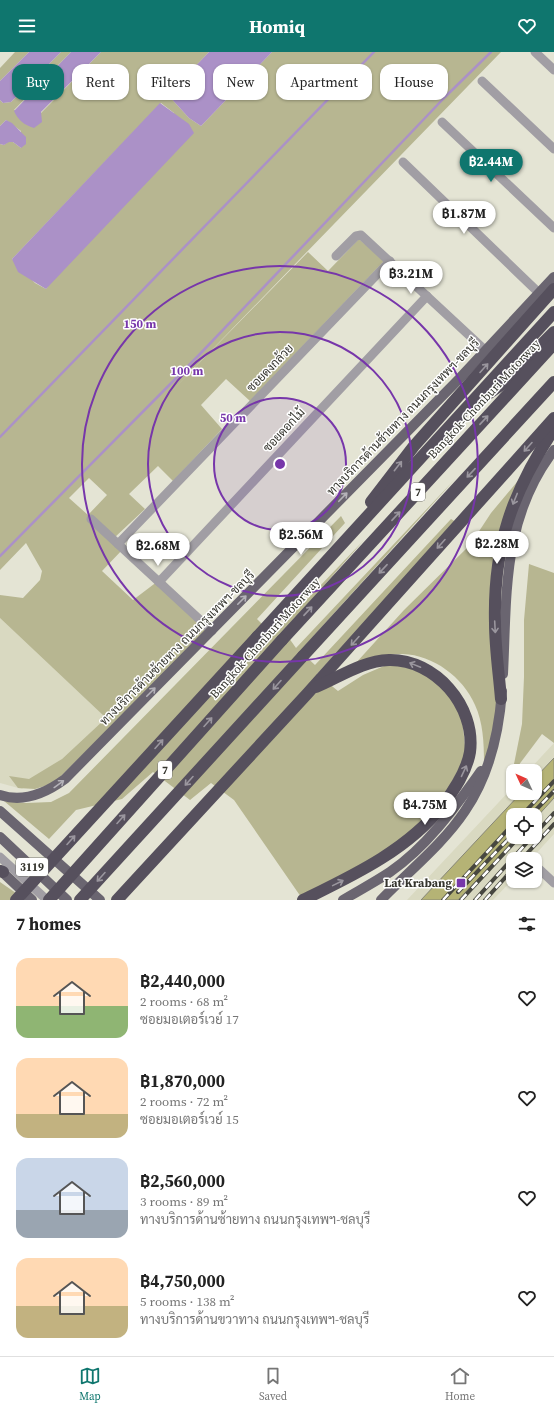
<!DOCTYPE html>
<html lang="en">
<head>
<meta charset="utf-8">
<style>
	body { margin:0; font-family:"Source Serif 4",Sarabun,serif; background:#f6f6f6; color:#222; height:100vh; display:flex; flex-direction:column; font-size:15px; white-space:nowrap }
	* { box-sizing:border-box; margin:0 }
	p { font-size:13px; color:#767676 }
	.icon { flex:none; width:22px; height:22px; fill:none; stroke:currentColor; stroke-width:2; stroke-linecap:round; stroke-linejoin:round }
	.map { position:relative; height:848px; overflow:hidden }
	.details { display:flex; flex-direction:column; background:#fff; flex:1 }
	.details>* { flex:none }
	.top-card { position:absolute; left:12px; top:12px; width:530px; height:36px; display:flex; gap:8px }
	.needle { width:26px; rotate:314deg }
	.tools { position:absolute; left:506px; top:712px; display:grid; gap:8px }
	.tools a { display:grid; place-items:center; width:36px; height:36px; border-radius:8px; background:#fff; box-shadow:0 1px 3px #0004; font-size:20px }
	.price { position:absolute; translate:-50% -34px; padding:0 9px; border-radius:14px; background:#fff; color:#222; font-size:13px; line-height:26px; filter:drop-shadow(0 1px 2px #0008) }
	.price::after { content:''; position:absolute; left:50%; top:24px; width:12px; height:9px; margin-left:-6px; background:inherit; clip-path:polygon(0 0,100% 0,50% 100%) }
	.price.active { background:#0f766e; color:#fff }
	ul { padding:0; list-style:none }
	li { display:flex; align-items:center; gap:12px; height:100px; padding:0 16px }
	li span { display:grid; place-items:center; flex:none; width:112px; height:80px; border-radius:12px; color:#555 }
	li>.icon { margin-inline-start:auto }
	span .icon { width:48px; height:48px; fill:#fffc; stroke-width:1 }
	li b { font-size:17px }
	h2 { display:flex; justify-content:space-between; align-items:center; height:48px; padding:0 16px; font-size:17px }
	.tag { padding:0 14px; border-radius:12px; background:#fff; box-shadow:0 1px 3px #0004; font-size:14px; line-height:36px }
	.tag.active { background:#0f766e; color:#fff }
	header { display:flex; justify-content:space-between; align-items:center; height:52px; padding:0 16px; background:#0f766e; color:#fff; font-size:18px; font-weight:700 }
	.menu { display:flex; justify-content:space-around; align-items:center; height:56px; border-top:1px solid #e0e0e0; background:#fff; font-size:11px; color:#767676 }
	.menu a { display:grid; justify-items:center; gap:2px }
	.menu .active { color:#0f766e }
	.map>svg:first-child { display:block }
	.built { fill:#d9d9c1; fill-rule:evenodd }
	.green { fill:#b7b691; fill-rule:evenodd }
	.water { fill:#ab91c7 }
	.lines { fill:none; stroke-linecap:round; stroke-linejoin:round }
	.stream { stroke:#ab91c7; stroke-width:2.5 }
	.building { fill:#b5b375; stroke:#868677 }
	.minor { stroke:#a19ea4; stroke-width:9 }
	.major { stroke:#6a6570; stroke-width:10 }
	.highway { stroke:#56505d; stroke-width:12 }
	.rail-casing { stroke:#474740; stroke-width:4 }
	.rail { stroke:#fff; stroke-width:2.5; stroke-dasharray:8; stroke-linecap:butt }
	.highway-bridge { stroke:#56505d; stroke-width:12 }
	.oneway { stroke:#9a969e }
	.oneway2 { stroke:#b4b2b8 }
	.ring { fill:none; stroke:#7736aa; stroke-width:2 }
	.poi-dot { fill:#7736aa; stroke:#fff; stroke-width:1.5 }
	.labels { text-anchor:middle; stroke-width:3; stroke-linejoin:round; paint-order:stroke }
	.shield { fill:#fff; stroke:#72726d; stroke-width:1 }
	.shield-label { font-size:11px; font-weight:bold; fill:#35352e }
	.street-label { font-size:12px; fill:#35352e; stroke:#fff }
	.poi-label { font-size:12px; font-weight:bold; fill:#35352e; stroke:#fff; text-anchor:end }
	.centre { fill:#7736aa; stroke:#fff; stroke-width:2 }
	.ring-label { font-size:12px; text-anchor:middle; font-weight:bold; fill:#7736aa; stroke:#fff; stroke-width:3; stroke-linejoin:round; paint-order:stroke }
</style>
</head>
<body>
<header><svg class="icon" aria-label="menu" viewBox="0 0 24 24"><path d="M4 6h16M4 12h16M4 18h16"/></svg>Homiq<svg class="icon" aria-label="heart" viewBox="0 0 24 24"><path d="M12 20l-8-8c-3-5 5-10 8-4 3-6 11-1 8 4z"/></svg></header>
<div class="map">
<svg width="554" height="848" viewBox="0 0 554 848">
	<rect width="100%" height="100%" fill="#e4e4d4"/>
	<g class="built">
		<path d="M0 566 106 666 62 707 22 737 0 731Z"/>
		<path d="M554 691V782L531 807H513V827L493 848H407L513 735V741H535V719H528ZM513 763H535V785H513Z"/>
	</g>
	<g class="green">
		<path d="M15 0H29L0 29V16Z"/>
		<path d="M61 0H71L14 58 41 61 101 0H209L168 43 189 66 201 74 272 0H501L167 344 308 200 328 219 359 187 384 209 250 349 226 327 201 353 222 377 173 429 158 414 129 442 145 457 114 486 124 496 102 519 133 548 162 526 208 578 54 731 35 737 18 736 9 724 29 727 62 707 106 666 0 566V543L23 546 40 528 42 519 26 491 0 518V92L4 93 9 89 13 90 21 96V79L6 68 0 74V48L3 51 11 50ZM161 51 174 61 46 237 35 231 12 207ZM89 426 107 443 88 463 69 446Z"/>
		<path d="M522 424 497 491 498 649 490 696 484 710C484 691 483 670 475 653 463 625 433 603 403 602 387 601 370 608 355 612L404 558 470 493 491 461Z"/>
		<path d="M456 426 300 599 315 613 451 467 456 470 317 622 338 639 363 623 384 614 398 613 412 615 442 633 462 665 466 704 439 753 393 795 301 845 234 748 211 731 190 748 153 720 122 747 76 758 49 787 4 749 26 751 51 750 69 741 341 464 345 471 257 567 273 583 364 488 284 579 296 596Z"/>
		<path d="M529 512 554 521V691L542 682 512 722 522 672 524 625V568Z"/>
		<path d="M0 830 26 848H0Z"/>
	</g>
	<g class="water">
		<path d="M29 0H61L11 50 3 51 0 48V29Z"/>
		<path d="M71 0H101L41 60 42 70 34 76C24 73 18 68 14 59Z"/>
		<path d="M209 0H272L201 74 189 66 168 43Z"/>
		<path d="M160 51 189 72 194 81 46 237 18 220 12 207Z"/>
		<path d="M6 68 12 71 26 85V92L21 96 13 90H9L4 93 0 92V74Z"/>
	</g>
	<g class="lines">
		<g class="stream">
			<path d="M0 385 374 0"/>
			<path d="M0 504 199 303 445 45 491 0"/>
		</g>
	</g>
	<path class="building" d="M554 706V746L535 767V763H513V785H518L458 848H421L521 741H535V726Z"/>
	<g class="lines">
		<g class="minor">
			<path d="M535 0 554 18"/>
			<path d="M482 29 554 97"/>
			<path d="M442 70 554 176"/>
			<path d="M403 110 539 241"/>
			<path d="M336 204 356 184 361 183 486 299"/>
			<path d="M91 467 212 579"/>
			<path d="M118 492 390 209"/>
			<path d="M159 530 427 244"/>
			<path d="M0 805 47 848"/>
			<path d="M537 815 554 831"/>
		</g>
		<g class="major">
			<path d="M503 622C507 541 502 466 554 398"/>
			<path d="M0 743C23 751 46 741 65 727L459 327 554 225"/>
			<path d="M0 759 100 848"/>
			<path d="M0 785 67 848"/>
			<path d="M0 818 32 848"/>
			<path d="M343 848C358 839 375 830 390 820 428 794 455 755 481 719"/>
			<path d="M381 848C409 819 443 792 465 759 489 724 499 681 502 639"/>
		</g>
		<g class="highway">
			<path d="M478 349 502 332 554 280"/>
			<path d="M371 450 414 394 554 237"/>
			<path d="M257 585 554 260"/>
			<path d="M282 588 554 292"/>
			<path d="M303 604 554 330"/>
			<path d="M501 647C499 622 495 596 495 571 493 494 512 440 554 377"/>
			<path d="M0 819 3 820"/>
			<path d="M117 848 307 642 554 366"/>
			<path d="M303 848C352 824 408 798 443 753 454 738 467 719 470 700 476 654 435 607 389 608 362 609 340 625 316 635"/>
		</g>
		<defs>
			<g id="rail">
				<path d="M522 763 554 729"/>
				<path d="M531 763 554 739"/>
				<path d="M535 782 554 761"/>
				<path d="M522 807 554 772"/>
				<path d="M458 840 513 782"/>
				<path d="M443 848 513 772"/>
				<path d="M461 848 519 785"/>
				<path d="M475 848 532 785"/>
				<path d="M485 848 513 817"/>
			</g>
		</defs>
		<use href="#rail" class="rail-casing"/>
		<use href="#rail" class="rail"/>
		<g class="highway-bridge">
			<path d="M16 848 257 585"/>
			<path d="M49 848 282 588"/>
			<path d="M80 848 303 604"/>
		</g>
	</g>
	<defs><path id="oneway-shaft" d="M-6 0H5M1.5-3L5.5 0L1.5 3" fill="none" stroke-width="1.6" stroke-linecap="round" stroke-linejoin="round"/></defs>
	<g class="oneway">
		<use href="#oneway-shaft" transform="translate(484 316) rotate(-48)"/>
		<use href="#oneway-shaft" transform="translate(484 368) rotate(-47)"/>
		<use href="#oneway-shaft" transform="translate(528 395) rotate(132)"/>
		<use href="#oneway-shaft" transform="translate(398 414) rotate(-52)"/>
		<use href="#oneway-shaft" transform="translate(471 421) rotate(133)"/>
		<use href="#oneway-shaft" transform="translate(515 447) rotate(112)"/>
		<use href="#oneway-shaft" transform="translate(396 464) rotate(-47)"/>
		<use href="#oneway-shaft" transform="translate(441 492) rotate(132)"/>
		<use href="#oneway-shaft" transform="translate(383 517) rotate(133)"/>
		<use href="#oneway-shaft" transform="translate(308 559) rotate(-47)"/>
		<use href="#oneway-shaft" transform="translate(495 575) rotate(87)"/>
		<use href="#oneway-shaft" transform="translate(355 589) rotate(132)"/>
		<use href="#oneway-shaft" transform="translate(415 613) rotate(-158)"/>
		<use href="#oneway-shaft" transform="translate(277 633) rotate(132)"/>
		<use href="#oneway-shaft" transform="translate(208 670) rotate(-48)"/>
		<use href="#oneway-shaft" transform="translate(159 692) rotate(-48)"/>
		<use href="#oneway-shaft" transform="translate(464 719) rotate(-65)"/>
		<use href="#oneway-shaft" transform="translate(189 729) rotate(132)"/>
		<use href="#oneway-shaft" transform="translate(121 767) rotate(-48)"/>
		<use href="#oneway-shaft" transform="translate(71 788) rotate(-48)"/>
		<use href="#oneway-shaft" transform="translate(101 825) rotate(132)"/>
		<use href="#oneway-shaft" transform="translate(338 831) rotate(-26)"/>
	</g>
	<g class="oneway2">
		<use href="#oneway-shaft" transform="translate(343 445) rotate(-46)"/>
		<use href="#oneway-shaft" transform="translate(242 548) rotate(-45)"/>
		<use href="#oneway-shaft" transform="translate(151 640) rotate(-45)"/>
		<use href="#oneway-shaft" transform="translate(59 732) rotate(-36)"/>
	</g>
	<circle cx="280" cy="412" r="66" fill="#7736aa" fill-opacity=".12"/>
	<g class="ring">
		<circle cx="280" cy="412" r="66"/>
		<circle cx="280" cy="412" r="132"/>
		<circle cx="280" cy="412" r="198"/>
	</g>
	<rect class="poi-dot" x="456" y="826" width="10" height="10" rx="2"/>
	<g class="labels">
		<g class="shield">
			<rect x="411" y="431" width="14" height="18" rx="3"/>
			<rect x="158" y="709" width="14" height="18" rx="3"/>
			<rect x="16" y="806" width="32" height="18" rx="3"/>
		</g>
		<g class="shield-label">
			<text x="418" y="444">7</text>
			<text x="165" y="722">7</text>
			<text x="32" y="819">3119</text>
		</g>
		<g class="street-label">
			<text transform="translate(270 316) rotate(-46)" y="4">ซอยดงกล้วย</text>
			<text transform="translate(484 347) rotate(-47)" y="4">Bangkok-Chonburi Motorway</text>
			<text transform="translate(403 365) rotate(-46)" y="4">ทางบริการด้านซ้ายทาง ถนนกรุงเทพฯ-ชลบุรี</text>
			<text transform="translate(284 378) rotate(-47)" y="4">ซอยดอกไม้</text>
			<text transform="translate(265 586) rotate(-48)" y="4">Bangkok-Chonburi Motorway</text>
			<text transform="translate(177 596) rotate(-45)" y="4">ทางบริการด้านซ้ายทาง ถนนกรุงเทพฯ-ชลบุรี</text>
		</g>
		<g class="poi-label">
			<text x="452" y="835">Lat Krabang</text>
		</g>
	</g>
	<circle cx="280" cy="412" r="6" class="centre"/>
	<g class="ring-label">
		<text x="140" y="276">150 m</text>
		<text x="187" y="323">100 m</text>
		<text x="233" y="370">50 m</text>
	</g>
</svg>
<div class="tools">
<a><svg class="needle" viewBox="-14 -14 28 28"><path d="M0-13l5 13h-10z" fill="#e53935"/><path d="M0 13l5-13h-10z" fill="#767676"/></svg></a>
<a><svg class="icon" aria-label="locate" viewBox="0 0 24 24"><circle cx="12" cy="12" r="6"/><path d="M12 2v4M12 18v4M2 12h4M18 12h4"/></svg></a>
<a><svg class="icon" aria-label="layers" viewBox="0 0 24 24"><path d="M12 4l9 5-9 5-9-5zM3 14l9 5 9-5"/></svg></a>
</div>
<b class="price active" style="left:491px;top:131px">฿2.44M</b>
<b class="price" style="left:464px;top:183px">฿1.87M</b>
<b class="price" style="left:411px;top:243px">฿3.21M</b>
<b class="price" style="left:301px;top:504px">฿2.56M</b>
<b class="price" style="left:497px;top:513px">฿2.28M</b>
<b class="price" style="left:158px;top:515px">฿2.68M</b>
<b class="price" style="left:425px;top:774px">฿4.75M</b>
<div class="top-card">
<a class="tag active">Buy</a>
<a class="tag">Rent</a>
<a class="tag">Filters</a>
<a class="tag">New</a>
<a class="tag">Apartment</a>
<a class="tag">House</a>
</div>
</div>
<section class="details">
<h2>7 homes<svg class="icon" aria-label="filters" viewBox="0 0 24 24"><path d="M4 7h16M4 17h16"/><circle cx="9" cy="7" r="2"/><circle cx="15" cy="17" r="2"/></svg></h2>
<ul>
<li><span style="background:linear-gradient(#ffd9b3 60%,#8fb573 0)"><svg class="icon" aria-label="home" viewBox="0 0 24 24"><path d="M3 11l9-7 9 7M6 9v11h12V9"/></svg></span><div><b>฿2,440,000</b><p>2 rooms · 68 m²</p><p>ซอยมอเตอร์เวย์ 17</p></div><svg class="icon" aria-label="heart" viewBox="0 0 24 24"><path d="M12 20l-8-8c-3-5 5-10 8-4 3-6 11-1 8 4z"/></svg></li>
<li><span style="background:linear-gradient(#ffd9b3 70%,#c2b280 0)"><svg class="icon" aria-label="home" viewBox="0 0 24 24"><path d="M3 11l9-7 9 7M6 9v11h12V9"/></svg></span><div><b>฿1,870,000</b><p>2 rooms · 72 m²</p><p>ซอยมอเตอร์เวย์ 15</p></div><svg class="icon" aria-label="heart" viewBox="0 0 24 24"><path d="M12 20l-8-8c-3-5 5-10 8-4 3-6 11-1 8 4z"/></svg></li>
<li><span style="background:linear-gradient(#c9d6e8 65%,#9aa5b1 0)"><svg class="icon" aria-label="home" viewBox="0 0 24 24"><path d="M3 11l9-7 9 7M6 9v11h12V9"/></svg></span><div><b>฿2,560,000</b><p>3 rooms · 89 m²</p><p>ทางบริการด้านซ้ายทาง ถนนกรุงเทพฯ-ชลบุรี</p></div><svg class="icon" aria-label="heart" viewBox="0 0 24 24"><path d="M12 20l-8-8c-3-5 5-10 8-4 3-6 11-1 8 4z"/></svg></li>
<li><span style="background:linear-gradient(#ffd9b3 60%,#c2b280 0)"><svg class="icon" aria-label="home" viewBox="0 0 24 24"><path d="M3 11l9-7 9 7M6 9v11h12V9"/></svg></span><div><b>฿4,750,000</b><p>5 rooms · 138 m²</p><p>ทางบริการด้านขวาทาง ถนนกรุงเทพฯ-ชลบุรี</p></div><svg class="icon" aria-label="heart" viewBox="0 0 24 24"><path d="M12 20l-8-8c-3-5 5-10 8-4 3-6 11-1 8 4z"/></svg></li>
</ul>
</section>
<nav class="menu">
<a class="active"><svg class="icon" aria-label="map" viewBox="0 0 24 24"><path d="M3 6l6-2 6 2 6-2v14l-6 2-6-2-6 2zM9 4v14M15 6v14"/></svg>Map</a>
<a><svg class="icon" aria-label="saved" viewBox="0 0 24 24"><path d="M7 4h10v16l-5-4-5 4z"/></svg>Saved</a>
<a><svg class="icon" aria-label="home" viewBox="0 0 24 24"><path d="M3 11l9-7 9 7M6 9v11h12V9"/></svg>Home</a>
</nav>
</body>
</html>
